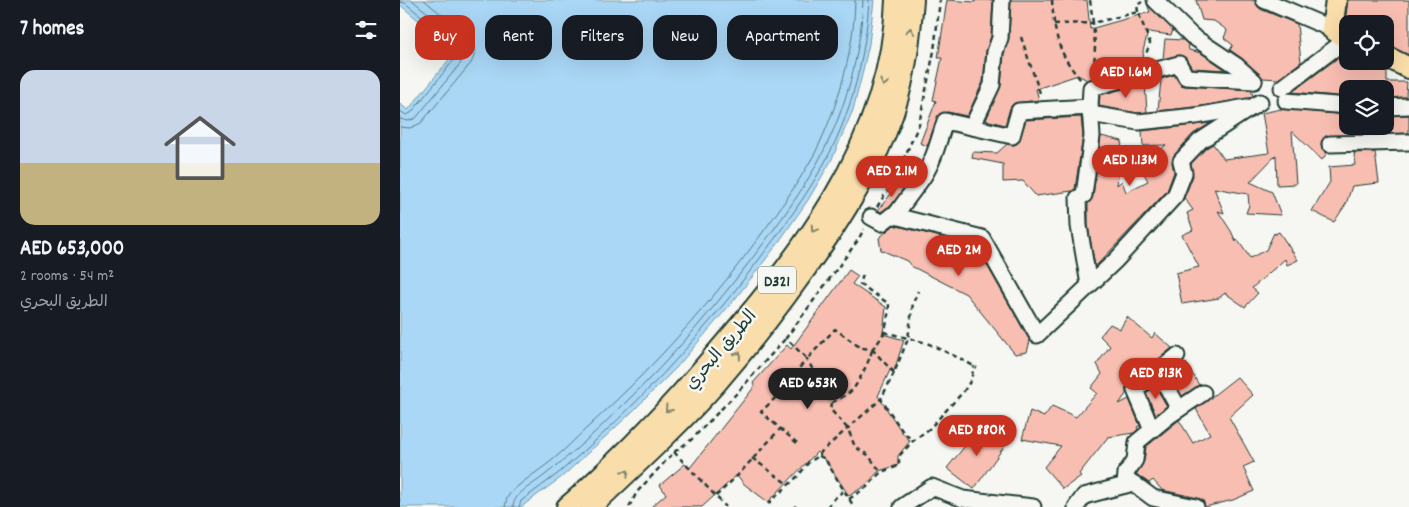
<!DOCTYPE html>
<html lang="en">
<head>
<meta charset="utf-8">
<style>
	body { margin:0; font-family:Dekko,"Playpen Sans Arabic",sans-serif; background:#242831; color:#f1f3f6; height:100vh; display:flex; flex-direction:column; font-size:19px; white-space:nowrap }
	* { box-sizing:border-box; margin:0 }
	p { font-size:16px; color:#9ea1a6 }
	.icon { flex:none; width:28px; height:28px; fill:none; stroke:currentColor; stroke-width:2; stroke-linecap:round; stroke-linejoin:round }
	.map { position:relative; flex:1; overflow:hidden }
	.panel { display:flex; flex-direction:column; background:#171b24; width:400px }
	.panel>* { flex:none }
	.banner { position:absolute; left:15px; top:15px; width:475px; height:45px; display:flex; gap:10px }
	.tools { position:absolute; left:939px; top:15px; display:grid; gap:10px }
	.tools a { display:grid; place-items:center; width:55px; height:55px; border-radius:10px; background:#171b24; box-shadow:0 5px 20px #0002; font-size:25px }
	.price { position:absolute; translate:-50% -42px; padding:0 11px; border-radius:18px; background:#c8321e; color:#fff; font-size:16px; line-height:32px; filter:drop-shadow(0 1px 2px #0008) }
	.price::after { content:''; position:absolute; left:50%; top:30px; width:15px; height:11px; margin-left:-8px; background:inherit; clip-path:polygon(0 0,100% 0,50% 100%) }
	.price.active { background:#222; color:#fff }
	ul { padding:0; list-style:none }
	li { display:grid; align-content:center; gap:10px; height:265px; padding:0 20px }
	li span { display:grid; place-items:center; height:155px; border-radius:15px; color:#555 }
	li>.icon { margin-inline-start:auto }
	span .icon { width:90px; height:90px; fill:#fffc; stroke-width:1 }
	li b { font-size:21px }
	h2 { display:flex; justify-content:space-between; align-items:center; height:60px; padding:0 20px; font-size:21px }
	.tag { padding:0 18px; border-radius:15px; background:#171b24; box-shadow:0 5px 20px #0002; font-size:18px; line-height:45px }
	.tag.active { background:#c8321e; color:#fff }
	main { display:flex; flex:1; min-height:0 }
	.map>svg:first-child { display:block }
	.water { fill:#aad7f6; stroke:#7299a8 }
	.lines { fill:none; stroke-linecap:round; stroke-linejoin:round }
	.shore { stroke:#577b82; stroke-width:1 }
	.building { fill:#f9beb2; stroke:#1f3d34 }
	.minor-casing { stroke:#1f3d34; stroke-width:19 }
	.major-casing { stroke:#1f3d34; stroke-width:24 }
	.path { stroke:#1f3d34; stroke-width:2.5; stroke-dasharray:5 4; stroke-linecap:butt }
	.minor { stroke:#f6f6f2; stroke-width:15 }
	.major { stroke:#f9deab; stroke-width:20 }
	.oneway { stroke:#81856a }
	.labels { text-anchor:middle; stroke-width:5; stroke-linejoin:round; paint-order:stroke }
	.shield { fill:#f6f6f2; stroke:#60746d; stroke-width:1 }
	.shield-label { font-size:16px; font-weight:bold; fill:#1f3d34 }
	.street-label { font-size:18px; fill:#1f3d34; stroke:#f6f6f2 }
</style>
</head>
<body>
<main>
<section class="panel">
<h2>7 homes<svg class="icon" aria-label="filters" viewBox="0 0 24 24"><path d="M4 7h16M4 17h16"/><circle cx="9" cy="7" r="2"/><circle cx="15" cy="17" r="2"/></svg></h2>
<ul>
<li><span style="background:linear-gradient(#c9d6e8 60%,#c2b280 0)"><svg class="icon" aria-label="home" viewBox="0 0 24 24"><path d="M3 11l9-7 9 7M6 9v11h12V9"/></svg></span><div><b>AED 653,000</b><p>2 rooms · 54 m²</p><p>الطريق البحري</p></div></li>
</ul>
</section>
<div class="map">
<svg width="1009" height="507" viewBox="0 0 1009 507">
	<rect width="100%" height="100%" fill="#f6f6f2"/>
	<filter id="ink" filterUnits="userSpaceOnUse"><feTurbulence type="fractalNoise" baseFrequency=".02" numOctaves="2"/><feDisplacementMap in="SourceGraphic" scale="10" xChannelSelector="R" yChannelSelector="G"/><feConvolveMatrix kernelMatrix="1 2 1 2 8 2 1 2 1" color-interpolation-filters="sRGB"/></filter>
	<g filter="url(#ink)">
		<path class="water" d="M0 0H474L469 44 461 79 453 110 431 161 408 200 376 246 335 299 276 368 232 412 163 476 121 507H0V104L8 110 56 51 0 5Z"/>
		<g class="lines">
			<g class="shore">
				<path d="M0 2 5 3 59 46 61 51 11 113 6 115 0 111"/>
				<path d="M0 119 8 121 16 118 64 59C68 53 68 47 63 42L12 0"/>
				<path d="M0 127 10 128 21 123 71 63C76 54 76 46 69 37L24 0"/>
				<path d="M105 507 107 498 111 492C123 481 137 472 150 462 164 451 176 438 189 426 247 373 297 319 345 256 370 223 395 189 415 153 438 107 454 51 455 0"/>
				<path d="M113 507C113 494 131 486 141 478 170 456 198 430 225 403 272 358 314 308 354 256 378 224 403 191 421 156 446 109 461 53 463 0"/>
				<path d="M119 507 121 501C134 491 147 482 160 472 232 411 297 341 354 266 380 232 406 197 426 160 452 112 466 54 469 0"/>
			</g>
		</g>
		<g class="building">
			<path d="M547 0 575 2V0H593L591 36 586 51 583 82 567 116 548 112 539 114 527 146 520 143 536 101 533 100 542 58H538Z"/>
			<path d="M611 0H687L690 29 750 12 747 4 773 30 771 35 748 32 743 51 744 64 687 80 678 75 636 89 639 100 614 103 610 108 605 125 586 120 601 86 604 54 609 38Z"/>
			<path d="M796 0H851L855 1 860 9 897 24 901 62 878 79 863 78 843 59 830 50 833 45 824 38 827 30 814 21 802 20Z"/>
			<path d="M948 0H1009V55L985 44V24L945 23Z"/>
			<path d="M765 39 783 40 788 45 789 50 801 53 826 70 792 68 785 57 780 55 763 59Z"/>
			<path d="M947 51 948 61H969L987 70V82H1007L1006 97 985 98V89H948V97L892 92Z"/>
			<path d="M774 75 781 85 785 86 851 90 853 96 849 98 795 107 758 111 761 79Z"/>
			<path d="M745 83 747 112 738 113 699 106 700 95Z"/>
			<path d="M881 109 948 115V126H985V116L1009 115V133L926 136 921 144 922 149 927 153 922 160 892 131 896 184 877 185 876 155 850 182 872 192 881 215 846 213 849 205 848 194 814 188 824 213 818 211 831 231 836 242 837 239 850 258 866 250 874 233 876 235 875 234 879 232 898 260 887 265 885 259 852 288 858 293 845 307 825 293 819 298 782 304 776 273 799 267 782 235 793 230 787 213 793 210 784 198 793 176 791 164 806 148 813 144 824 159 869 153 862 113Z"/>
			<path d="M681 117 683 136 675 189 672 191 636 196 623 181 603 182V164L572 158 573 152 597 153 607 144 614 145 618 143 626 120Z"/>
			<path d="M811 123 793 134 774 155 772 163 774 172 767 191 695 267 688 225V204L693 196 701 136 722 141 717 185 722 181 726 192 748 181 740 166 766 145 743 146 742 131Z"/>
			<path d="M975 152 979 183 952 186 946 204 934 222 912 211 930 182 929 167 955 165 954 153Z"/>
			<path d="M499 184 504 188 491 206 481 212 478 210Z"/>
			<path d="M494 225 576 246 630 341 627 352 615 354 566 294 511 266 507 261 481 250 479 238Z"/>
			<path d="M449 270 458 276 452 284 486 307 483 334 504 340 494 371 491 368 478 396 502 432 510 441 498 456V465L479 471 466 485 449 496 426 461 417 452 368 502 344 484 337 475 302 507H251L266 494 260 485 285 464 289 469 355 386 353 383 387 345 391 349Z"/>
			<path d="M727 317 752 338 755 333 772 348 754 363 750 361 742 372 726 387V394L719 404 729 399 740 426 737 427 738 429 734 433 708 437 679 474 681 476 663 489 644 467 661 446 622 439 630 411 644 417 652 406 676 417 697 393 691 388 702 374 697 364 710 346 700 336 710 324 720 329Z"/>
			<path d="M786 363 799 385 782 396 770 374Z"/>
			<path d="M837 377 853 395 829 417 854 462 843 467 854 491 833 500 805 507 803 500 798 498 762 490 753 480 749 483 736 474 744 461 746 447 779 420 793 443 810 434 796 409Z"/>
			<path d="M755 386 767 406 756 415 746 393Z"/>
			<path d="M583 424 606 444 574 489 547 468Z"/>
		</g>
		<g class="lines">
			<defs>
				<g id="minor">
					<path d="M755 0 792 36 837 66 854 81"/>
					<path d="M864 0 932 29"/>
					<path d="M854 81 786 77 779 64 691 88 690 107 619 111 612 136 545 121C539 140 534 160 523 177 514 190 504 202 495 216L582 238 637 335 716 260 775 196 784 173 781 161 800 141 860 102"/>
					<path d="M882 88 947 39"/>
					<path d="M886 101 948 106"/>
					<path d="M985 107 1009 106"/>
					<path d="M690 114 738 122 796 116 847 107"/>
					<path d="M572 127 592 85 595 52 600 38 602 0"/>
					<path d="M930 144 1009 142"/>
					<path d="M471 217 482 223 492 215 495 216"/>
					<path d="M689 285 679 226 678 198 684 195 692 136 690 107"/>
					<path d="M758 371 779 409"/>
					<path d="M752 430 735 390 777 356"/>
					<path d="M725 485 726 473 735 460 737 442 770 415 803 393"/>
					<path d="M502 507 532 487 563 499 633 507"/>
					<path d="M676 507 684 496 733 483 753 498 796 507"/>
				</g>
				<g id="major">
					<path d="M936 0 932 29 948 39"/>
					<path d="M985 56 1009 68"/>
					<path d="M167 507C181 496 193 483 206 471 242 437 275 402 307 364 397 260 492 145 496 0"/>
					<path d="M191 507C234 466 278 426 317 382 357 336 395 285 429 235 457 192 484 147 498 97 507 65 510 33 513 0"/>
				</g>
			</defs>
			<use href="#minor" class="minor-casing"/>
			<use href="#major" class="major-casing"/>
			<g class="path">
				<path d="M652 0C654 33 658 54 681 80"/>
				<path d="M690 0 693 23 738 12 750 43 746 54 747 59"/>
				<path d="M738 12 737 5 742 2"/>
				<path d="M654 24 693 23 695 45 694 75"/>
				<path d="M621 37 641 96"/>
				<path d="M477 207 496 177 519 124 534 51 540 0"/>
				<path d="M463 275 460 284 489 304C488 321 486 336 472 349L461 348 435 329 407 359 386 338 458 240 464 229"/>
				<path d="M484 332 527 343 561 359 577 368"/>
				<path d="M472 349 494 373 508 339 513 303 518 291"/>
				<path d="M494 373 481 399 503 432 513 441"/>
				<path d="M431 403 430 409 448 429 455 447 468 455 481 472"/>
				<path d="M397 443 361 412 379 394 391 386 394 374 407 359 431 403C439 399 449 394 454 388 459 381 472 356 472 349"/>
				<path d="M274 452 326 507"/>
				<path d="M419 456 425 459 454 507"/>
				<path d="M352 458 389 485"/>
				<path d="M316 496 337 476 380 429"/>
				<path d="M449 499 467 487 481 472 499 466V456L513 441 529 429 564 391 571 380 574 366"/>
				<path d="M368 504 398 476 409 462 419 456 421 452 481 399"/>
				<path d="M394 506 396 507"/>
				<path d="M229 507 237 492 274 452 291 440 336 394 386 338"/>
				<path d="M427 507 433 500 443 491"/>
			</g>
			<use href="#minor" class="minor"/>
			<use href="#major" class="major"/>
		</g>
		<defs><path id="oneway-chevron" d="M-2-3.5L2.5 0L-2 3.5" fill="none" stroke-width="1.6" stroke-linecap="round" stroke-linejoin="round" transform="scale(1.25)"/></defs>
		<g class="oneway">
			<use href="#oneway-chevron" transform="translate(510 31) rotate(-84)"/>
			<use href="#oneway-chevron" transform="translate(484 83) rotate(104)"/>
			<use href="#oneway-chevron" transform="translate(414 229) rotate(124)"/>
			<use href="#oneway-chevron" transform="translate(338 355) rotate(-51)"/>
			<use href="#oneway-chevron" transform="translate(268 409) rotate(132)"/>
			<use href="#oneway-chevron" transform="translate(226 473) rotate(-44)"/>
		</g>
	</g>
	<g class="labels">
		<rect class="shield" x="358" y="266.5" width="38" height="27" rx="4"/>
		<g class="shield-label">
			<text x="377" y="286">D321</text>
		</g>
		<g class="street-label">
			<text transform="translate(320 349) rotate(-49)" y="6">الطريق البحري</text>
		</g>
	</g>
</svg>
<div class="tools">
<a><svg class="icon" aria-label="locate" viewBox="0 0 24 24"><circle cx="12" cy="12" r="6"/><path d="M12 2v4M12 18v4M2 12h4M18 12h4"/></svg></a>
<a><svg class="icon" aria-label="layers" viewBox="0 0 24 24"><path d="M12 4l9 5-9 5-9-5zM3 14l9 5 9-5"/></svg></a>
</div>
<b class="price" style="left:726px;top:99px">AED 1.6M</b>
<b class="price" style="left:730px;top:187px">AED 1.13M</b>
<b class="price" style="left:492px;top:198px">AED 2.1M</b>
<b class="price" style="left:559px;top:277px">AED 2M</b>
<b class="price" style="left:756px;top:400px">AED 813K</b>
<b class="price active" style="left:408px;top:410px">AED 653K</b>
<b class="price" style="left:577px;top:457px">AED 880K</b>
<div class="banner">
<a class="tag active">Buy</a>
<a class="tag">Rent</a>
<a class="tag">Filters</a>
<a class="tag">New</a>
<a class="tag">Apartment</a>
</div>
</div>
</main>
</body>
</html>
